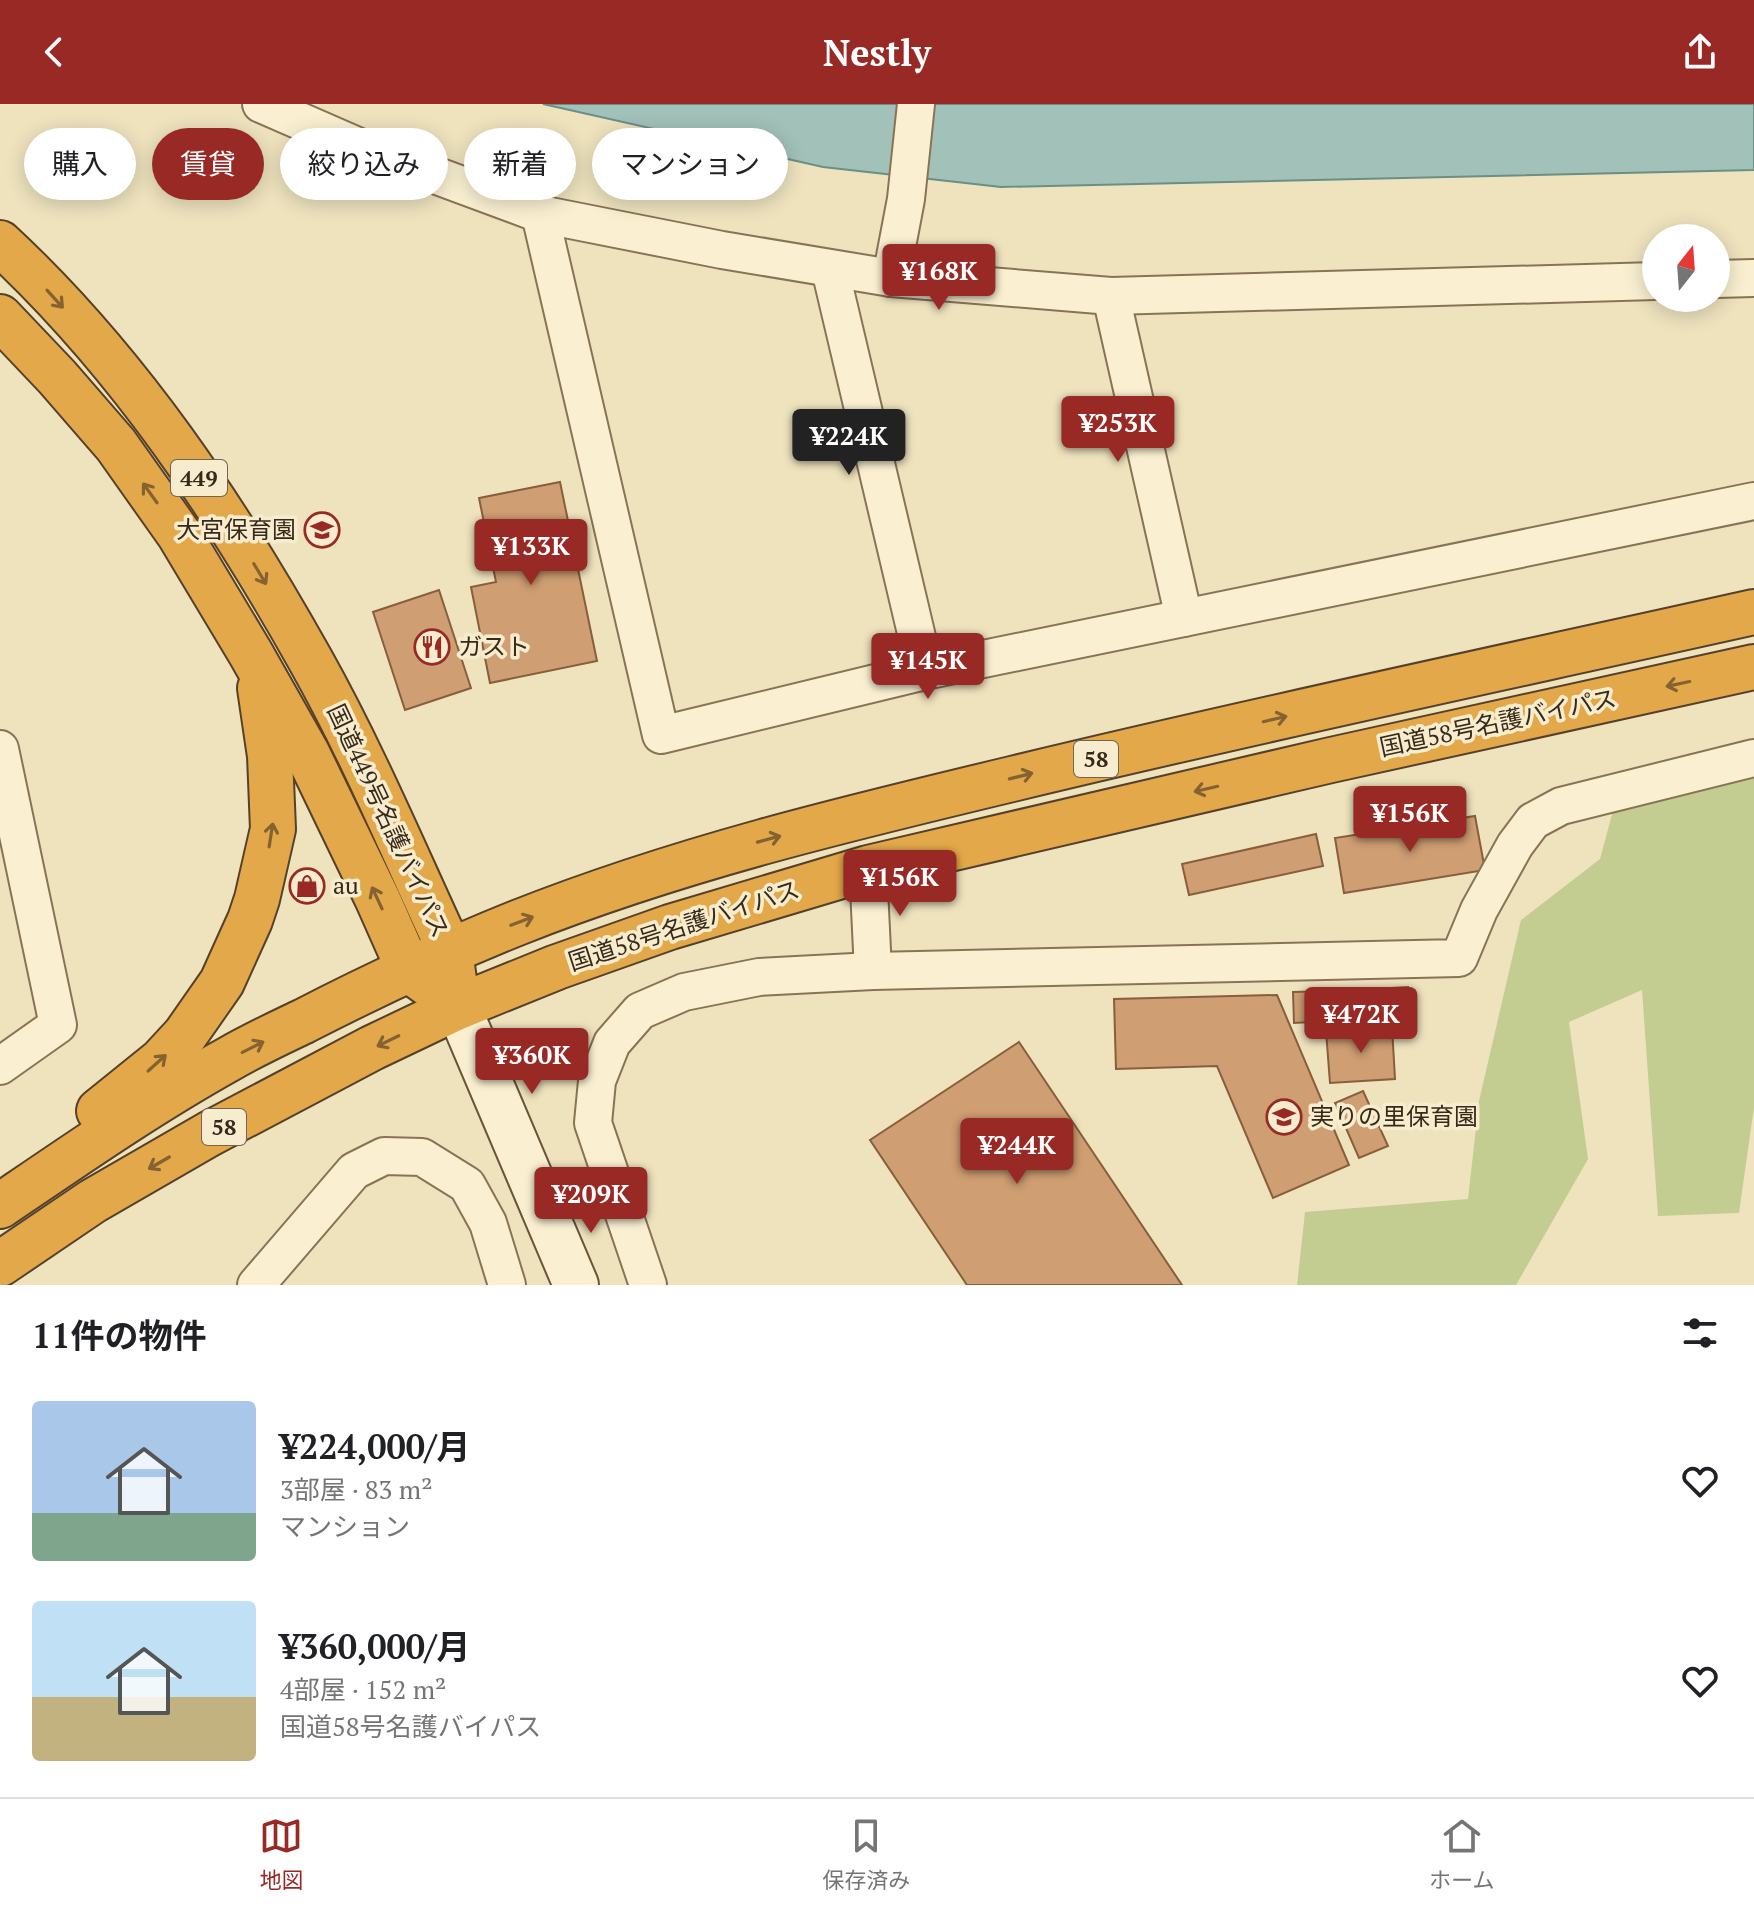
<!DOCTYPE html>
<html lang="ja">
<head>
<meta charset="utf-8">
<style>
	body { margin:0; font-family:"PT Serif","Noto Sans JP",serif; background:#f6f6f6; color:#202124; height:100vh; display:flex; flex-direction:column; font-size:30px; white-space:nowrap }
	* { box-sizing:border-box; margin:0 }
	p { font-size:26px; color:#757577 }
	.icon { flex:none; width:44px; height:44px; fill:none; stroke:currentColor; stroke-width:2; stroke-linecap:round; stroke-linejoin:round }
	.map { position:relative; height:1181px; overflow:hidden }
	.side { display:flex; flex-direction:column; background:#fff; flex:1 }
	.side>* { flex:none }
	.banner { position:absolute; left:24px; top:24px; width:800px; height:72px; display:flex; gap:16px }
	.needle { width:52px; rotate:17deg }
	.controls { position:absolute; left:1642px; top:120px; display:grid; gap:16px }
	.controls a { display:grid; place-items:center; width:88px; height:88px; border-radius:50%; background:#fff; box-shadow:0 4px 20px #0003; font-size:40px }
	.price { position:absolute; translate:-50% -68px; padding:0 18px; border-radius:8px; background:#992924; color:#fff; font-size:26px; line-height:52px; filter:drop-shadow(0 2px 4px #0008) }
	.price::after { content:''; position:absolute; left:50%; top:48px; width:24px; height:18px; margin-left:-12px; background:inherit; clip-path:polygon(0 0,100% 0,50% 100%) }
	.price.selected { background:#222; color:#fff }
	ul { padding:0; list-style:none }
	li { display:flex; align-items:center; gap:24px; height:200px; padding:0 32px }
	li span { display:grid; place-items:center; flex:none; width:224px; height:160px; border-radius:8px; color:#555 }
	li>.icon { margin-inline-start:auto }
	span .icon { width:96px; height:96px; fill:#fffc; stroke-width:1 }
	li b { font-size:34px }
	h2 { display:flex; justify-content:space-between; align-items:center; height:96px; padding:0 32px; font-size:34px }
	.chip { padding:0 28px; border-radius:36px; background:#fff; box-shadow:0 4px 20px #0003; font-size:28px; line-height:72px }
	.chip.selected { background:#992924; color:#fff }
	header { display:flex; justify-content:space-between; align-items:center; height:104px; padding:0 32px; background:#992924; color:#fff; font-size:36px; font-weight:600 }
	.dock { display:flex; justify-content:space-around; align-items:center; height:112px; border-top:2px solid #e0e0e0; background:#fff; font-size:22px; color:#757577 }
	.dock a { display:grid; justify-items:center; gap:4px }
	.dock .selected { color:#992924 }
	.map>svg:first-child { display:block }
	.green { fill:#c3cd92 }
	.water { fill:#a2c1b9; stroke:#698f87; stroke-width:2 }
	.building { fill:#cf9e72; stroke:#885e3b; stroke-width:2 }
	.lines { fill:none; stroke-linecap:round; stroke-linejoin:round }
	.street-casing { stroke:#887356; stroke-width:40 }
	.secondary-casing { stroke:#6a543a; stroke-width:48 }
	.highway-casing { stroke:#55412b; stroke-width:48 }
	.street { stroke:#faf0d1; stroke-width:36 }
	.secondary { stroke:#faf0d1; stroke-width:44 }
	.highway { stroke:#e3a84a; stroke-width:44 }
	.oneway { stroke:#846330 }
	.labels { text-anchor:middle; stroke-width:7; stroke-linejoin:round; paint-order:stroke }
	.shield { fill:#f7edce; stroke:#716451; stroke-width:2 }
	.shield-label { font-size:22px; font-weight:bold; fill:#372a1b }
	.poi-label { font-size:24px; fill:#372a1b; stroke:#f7edce; text-anchor:start }
	.street-label { font-size:24px; fill:#372a1b; stroke:#f7edce }
</style>
</head>
<body>
<header><svg class="icon" aria-label="back" viewBox="0 0 24 24"><path d="M15 5l-7 7 7 7"/></svg>Nestly<svg class="icon" aria-label="share" viewBox="0 0 24 24"><path d="M12 15V3M7 8l5-5 5 5M5 13v7h14v-7"/></svg></header>
<div class="map">
<svg width="1754" height="1181" viewBox="0 0 1754 1181">
	<rect width="100%" height="100%" fill="#efe3be"/>
	<path class="green" d="M1754 636V1003L1739 1109 1658 1112 1642 886 1569 918 1588 1055 1516 1181H1297L1305 1108 1468 1095 1479 997 1521 816 1600 755 1621 677Z"/>
	<path class="water" d="M543 0H1754V66L1001 83 823 63Z"/>
	<g class="building">
		<path d="M560 378 597 557 490 579 471 483 496 478 479 394Z"/>
		<path d="M439 486 471 584 405 606 373 508Z"/>
		<path d="M1475 712 1485 766 1344 789 1335 734Z"/>
		<path d="M1316 730 1323 762 1189 791 1182 760Z"/>
		<path d="M1408 883 1410 913 1375 915 1373 885Z"/>
		<path d="M1365 886 1366 915 1294 919 1293 888Z"/>
		<path d="M1277 891 1349 1061 1273 1094 1217 962 1116 965 1114 895Z"/>
		<path d="M1392 923 1395 975 1330 979 1326 927Z"/>
		<path d="M1019 938 1182 1181H967L870 1036Z"/>
		<path d="M1363 987 1388 1042 1359 1054 1335 999Z"/>
	</g>
	<g class="lines">
		<defs>
			<g id="street">
				<path d="M261 0 362 44 540 110 722 146 891 174 1111 192 1656 177"/>
				<path d="M540 110 661 631 925 567 1754 397"/>
				<path d="M830 165 925 567"/>
				<path d="M891 174 906 95 916 0"/>
				<path d="M1716 175 1754 174"/>
				<path d="M1111 192 1184 514"/>
				<path d="M0 645 58 921 0 962"/>
				<path d="M868 764 873 867"/>
				<path d="M256 1181 354 1067 384 1052 422 1053 467 1081 488 1119 507 1181"/>
				<path d="M648 1181 593 1019 597 977 612 939 640 907 684 888 759 873 873 867 1459 854 1479 806 1515 741 1533 717 1561 702 1754 654"/>
			</g>
			<path id="secondary" d="M458 903 576 1181"/>
			<g id="highway">
				<path d="M0 139C128 258 226 405 311 557 363 650 405 750 450 847L454 876"/>
				<path d="M0 213 57 273 116 341 179 430 251 550 307 649 378 796 409 866 434 884"/>
				<path d="M99 1007 161 957 185 931 222 878 250 816 257 795 273 725 270 652 260 584"/>
				<path d="M0 1102C75 1051 150 999 229 955 253 941 279 929 304 917 374 881 445 848 517 819 678 755 845 715 1012 675 1259 615 1507 563 1754 508"/>
				<path d="M0 1160 93 1097 209 1030 372 944 458 903 557 863 670 823 868 764 1331 656 1754 563"/>
			</g>
		</defs>
		<use href="#street" class="street-casing"/>
		<use href="#secondary" class="secondary-casing"/>
		<use href="#highway" class="highway-casing"/>
		<use href="#street" class="street"/>
		<use href="#secondary" class="secondary"/>
		<use href="#highway" class="highway"/>
	</g>
	<defs><path id="oneway-shaft" d="M-6 0H5M1.5-3L5.5 0L1.5 3" fill="none" stroke-width="1.6" stroke-linecap="round" stroke-linejoin="round" transform="scale(2)"/></defs>
	<g class="oneway">
		<use href="#oneway-shaft" transform="translate(55 195) rotate(48)"/>
		<use href="#oneway-shaft" transform="translate(150 389) rotate(-126)"/>
		<use href="#oneway-shaft" transform="translate(260 470) rotate(59)"/>
		<use href="#oneway-shaft" transform="translate(1678 580) rotate(168)"/>
		<use href="#oneway-shaft" transform="translate(1275 615) rotate(-13)"/>
		<use href="#oneway-shaft" transform="translate(1021 672) rotate(-14)"/>
		<use href="#oneway-shaft" transform="translate(1206 685) rotate(167)"/>
		<use href="#oneway-shaft" transform="translate(271 731) rotate(-81)"/>
		<use href="#oneway-shaft" transform="translate(769 735) rotate(-15)"/>
		<use href="#oneway-shaft" transform="translate(377 794) rotate(-115)"/>
		<use href="#oneway-shaft" transform="translate(522 817) rotate(-21)"/>
		<use href="#oneway-shaft" transform="translate(388 937) rotate(154)"/>
		<use href="#oneway-shaft" transform="translate(253 943) rotate(-27)"/>
		<use href="#oneway-shaft" transform="translate(157 959) rotate(-42)"/>
		<use href="#oneway-shaft" transform="translate(159 1059) rotate(150)"/>
	</g>
	<defs>
		<symbol id="school-ring" viewBox="-11 -11 22 22"><circle r="9.5" fill="#f7edce" stroke="#992924" stroke-width="1.5"/><path d="M0-5L7-2L0 1L-7-2ZM-4 1L0 2.5L4 1V4Q0 6-4 4Z" fill="#992924"/></symbol>
		<symbol id="restaurant-ring" viewBox="-11 -11 22 22"><circle r="9.5" fill="#f7edce" stroke="#992924" stroke-width="1.5"/><path d="M-5-6h1v4h1v-4h1v4h1v-4h1v5L-1.5 .5V6h-2V.5L-5-1ZM5-6V6H3V1.5H1.5Q1.5-4 5-6Z" fill="#992924"/></symbol>
		<symbol id="shop-ring" viewBox="-11 -11 22 22"><circle r="9.5" fill="#f7edce" stroke="#992924" stroke-width="1.5"/><path d="M-5-2.5h2.3a2.7 3.5 0 0 1 5.4 0H5L5.5 6h-11ZM-1.5-2.5h3a1.5 2.3 0 0 0-3 0Z" fill="#992924"/></symbol>
	</defs>
	<g fill-rule="evenodd">
		<use href="#school-ring" x="302" y="406" width="40" height="40"/>
		<use href="#restaurant-ring" x="412" y="523" width="40" height="40"/>
		<use href="#shop-ring" x="287" y="762" width="40" height="40"/>
		<use href="#school-ring" x="1264" y="993" width="40" height="40"/>
	</g>
	<g class="labels">
		<g class="shield">
			<rect x="171" y="356" width="56" height="36" rx="6"/>
			<rect x="1074" y="637" width="44" height="36" rx="6"/>
			<rect x="202" y="1005" width="44" height="36" rx="6"/>
		</g>
		<g class="shield-label">
			<text x="199" y="382">449</text>
			<text x="1096" y="663">58</text>
			<text x="224" y="1031">58</text>
		</g>
		<g class="poi-label">
			<text x="296" y="434" text-anchor="end">大宮保育園</text>
			<text x="458" y="551">ガスト</text>
			<text x="333" y="790">au</text>
			<text x="1310" y="1021">実りの里保育園</text>
		</g>
		<g class="street-label">
			<text transform="translate(1498 619) rotate(-12)" y="8">国道58号名護バイパス</text>
			<text transform="translate(388 717) rotate(65)" y="8">国道449号名護バイパス</text>
			<text transform="translate(684 822) rotate(-18)" y="8">国道58号名護バイパス</text>
		</g>
	</g>
</svg>
<div class="controls">
<a><svg class="needle" viewBox="-14 -14 28 28"><path d="M0-13l5 13h-10z" fill="#e53935"/><path d="M0 13l5-13h-10z" fill="#757577"/></svg></a>
</div>
<b class="price" style="left:939px;top:208px">¥168K</b>
<b class="price" style="left:1118px;top:360px">¥253K</b>
<b class="price selected" style="left:849px;top:373px">¥224K</b>
<b class="price" style="left:531px;top:483px">¥133K</b>
<b class="price" style="left:928px;top:597px">¥145K</b>
<b class="price" style="left:1410px;top:750px">¥156K</b>
<b class="price" style="left:900px;top:814px">¥156K</b>
<b class="price" style="left:1361px;top:951px">¥472K</b>
<b class="price" style="left:532px;top:992px">¥360K</b>
<b class="price" style="left:1017px;top:1082px">¥244K</b>
<b class="price" style="left:591px;top:1131px">¥209K</b>
<div class="banner">
<a class="chip">購入</a>
<a class="chip selected">賃貸</a>
<a class="chip">絞り込み</a>
<a class="chip">新着</a>
<a class="chip">マンション</a>
</div>
</div>
<section class="side">
<h2>11件の物件<svg class="icon" aria-label="filters" viewBox="0 0 24 24"><path d="M4 7h16M4 17h16"/><circle cx="9" cy="7" r="2"/><circle cx="15" cy="17" r="2"/></svg></h2>
<ul>
<li><span style="background:linear-gradient(#a9c7e8 70%,#7fa58c 0)"><svg class="icon" aria-label="home" viewBox="0 0 24 24"><path d="M3 11l9-7 9 7M6 9v11h12V9"/></svg></span><div><b>¥224,000/月</b><p>3部屋 · 83 m²</p><p>マンション</p></div><svg class="icon" aria-label="heart" viewBox="0 0 24 24"><path d="M12 20l-8-8c-3-5 5-10 8-4 3-6 11-1 8 4z"/></svg></li>
<li><span style="background:linear-gradient(#bfe0f5 60%,#c2b280 0)"><svg class="icon" aria-label="home" viewBox="0 0 24 24"><path d="M3 11l9-7 9 7M6 9v11h12V9"/></svg></span><div><b>¥360,000/月</b><p>4部屋 · 152 m²</p><p>国道58号名護バイパス</p></div><svg class="icon" aria-label="heart" viewBox="0 0 24 24"><path d="M12 20l-8-8c-3-5 5-10 8-4 3-6 11-1 8 4z"/></svg></li>
</ul>
</section>
<nav class="dock">
<a class="selected"><svg class="icon" aria-label="map" viewBox="0 0 24 24"><path d="M3 6l6-2 6 2 6-2v14l-6 2-6-2-6 2zM9 4v14M15 6v14"/></svg>地図</a>
<a><svg class="icon" aria-label="saved" viewBox="0 0 24 24"><path d="M7 4h10v16l-5-4-5 4z"/></svg>保存済み</a>
<a><svg class="icon" aria-label="home" viewBox="0 0 24 24"><path d="M3 11l9-7 9 7M6 9v11h12V9"/></svg>ホーム</a>
</nav>
</body>
</html>
